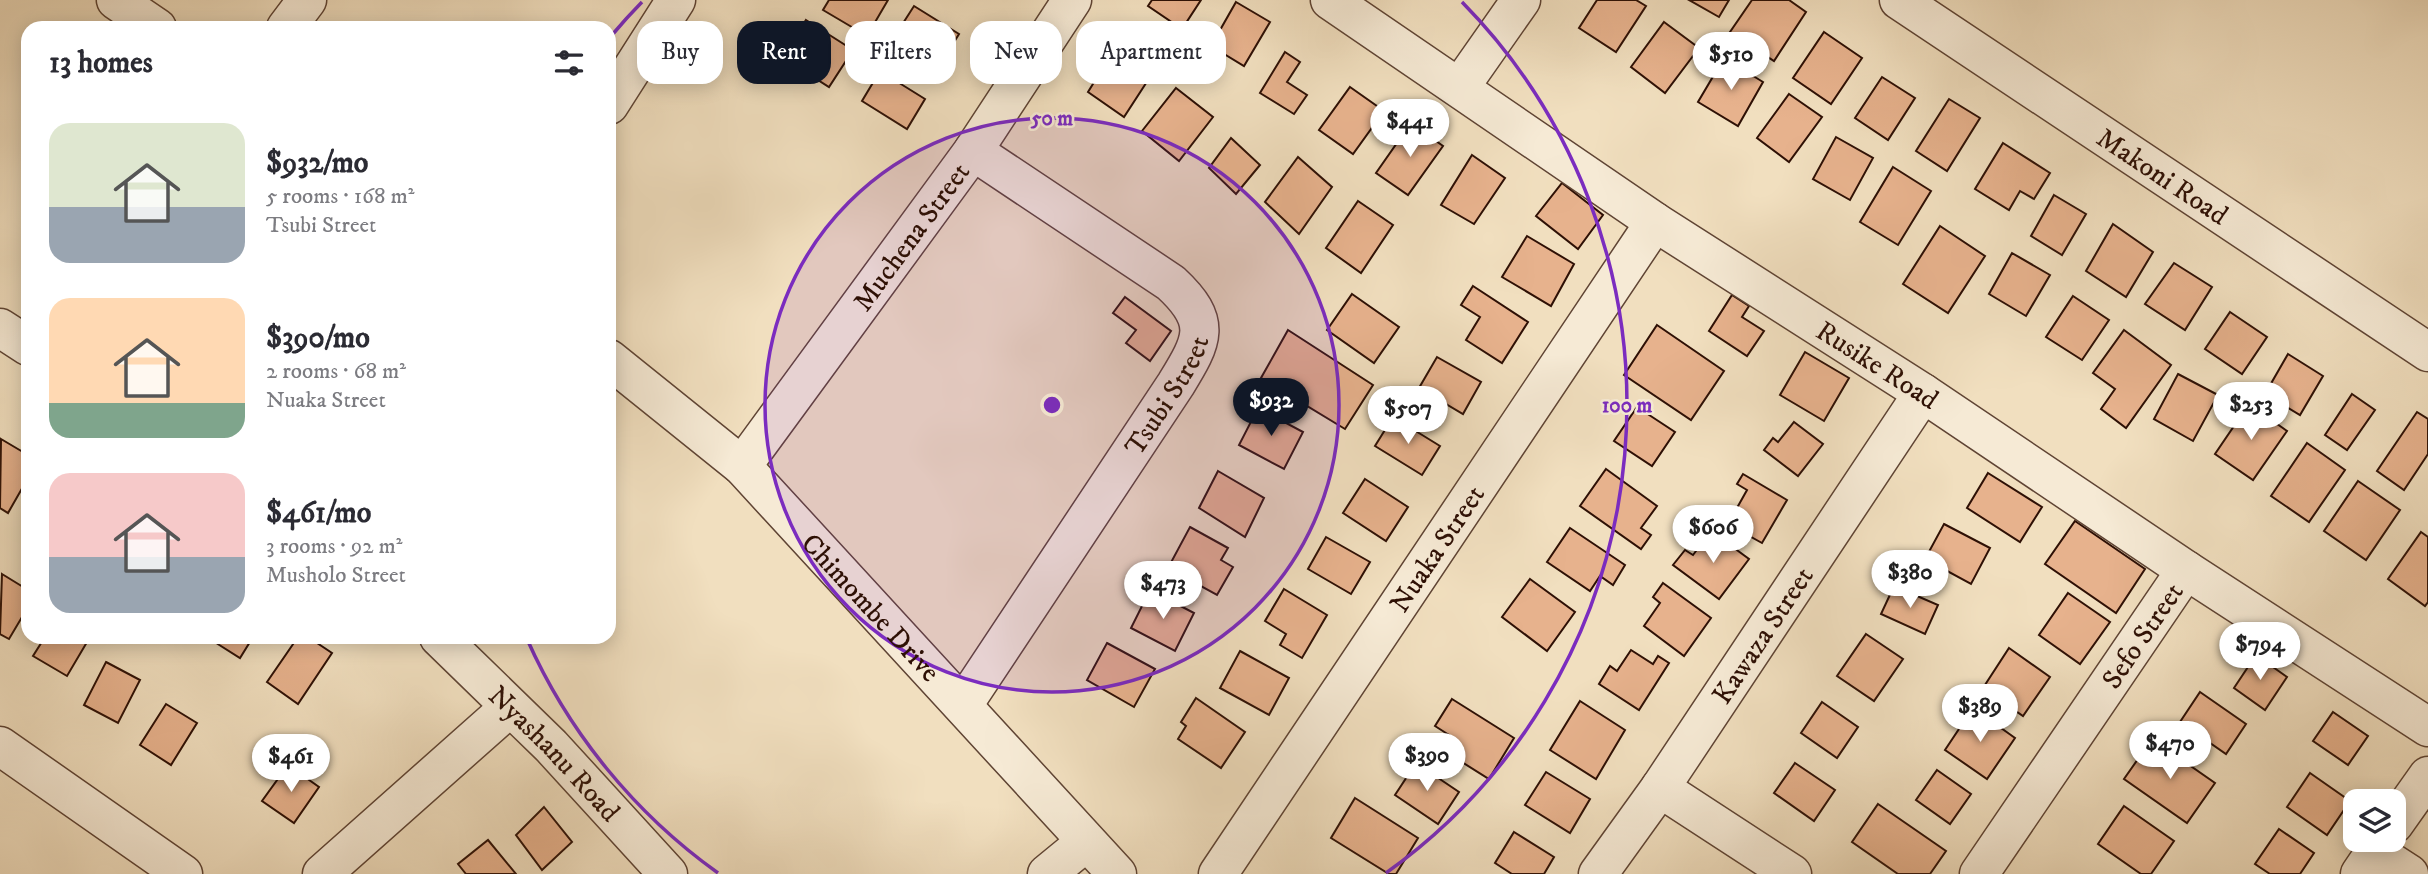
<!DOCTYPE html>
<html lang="en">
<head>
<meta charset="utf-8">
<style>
	body { margin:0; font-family:"IM FELL DW Pica",serif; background:#f7f7f7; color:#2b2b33; height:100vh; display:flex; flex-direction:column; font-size:26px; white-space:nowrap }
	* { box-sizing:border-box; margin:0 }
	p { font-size:23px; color:#7c7c81 }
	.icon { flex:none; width:38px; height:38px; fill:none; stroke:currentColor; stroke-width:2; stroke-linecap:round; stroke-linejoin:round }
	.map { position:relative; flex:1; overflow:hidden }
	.details { position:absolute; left:21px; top:21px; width:595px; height:623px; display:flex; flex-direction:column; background:#fff; border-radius:21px; box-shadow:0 4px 18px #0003 }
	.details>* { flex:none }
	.banner { position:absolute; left:637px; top:21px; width:665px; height:63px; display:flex; gap:14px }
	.fabs { position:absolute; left:2343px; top:789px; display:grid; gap:14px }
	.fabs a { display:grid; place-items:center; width:63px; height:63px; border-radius:14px; background:#fff; box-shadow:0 4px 18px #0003; font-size:35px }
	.price { position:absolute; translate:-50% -60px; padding:0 16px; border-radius:24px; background:#fff; color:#222; font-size:23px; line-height:46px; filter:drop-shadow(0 2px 4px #0008) }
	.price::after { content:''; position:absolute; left:50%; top:42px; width:21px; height:16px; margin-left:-10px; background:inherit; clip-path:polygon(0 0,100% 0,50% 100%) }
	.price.current { background:#111827; color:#fff }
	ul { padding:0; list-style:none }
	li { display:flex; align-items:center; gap:21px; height:175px; padding:0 28px }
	li span { display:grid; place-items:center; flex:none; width:196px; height:140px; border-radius:21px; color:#555 }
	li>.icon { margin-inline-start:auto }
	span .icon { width:84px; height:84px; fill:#fffc; stroke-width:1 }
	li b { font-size:30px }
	h2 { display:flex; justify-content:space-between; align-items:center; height:84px; padding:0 28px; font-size:30px }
	.pill { padding:0 24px; border-radius:21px; background:#fff; box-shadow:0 4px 18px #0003; font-size:24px; line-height:63px }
	.pill.current { background:#111827; color:#fff }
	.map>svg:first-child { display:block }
	.building { fill:#e7b28d; stroke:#2e1005; stroke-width:2 }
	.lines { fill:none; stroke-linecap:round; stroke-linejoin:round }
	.minor-casing { stroke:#5f4434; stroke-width:41 }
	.minor { stroke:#f6ead5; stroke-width:38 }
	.ring { fill:none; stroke:#7b2cbf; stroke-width:3.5 }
	.labels { text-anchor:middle; stroke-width:5; stroke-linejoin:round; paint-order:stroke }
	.street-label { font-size:28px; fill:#2e1005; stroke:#f6ead5 }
	.centre { fill:#7b2cbf; stroke:#f6ead5; stroke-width:3.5 }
	.ring-label { font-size:21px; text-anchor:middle; font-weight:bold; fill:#7b2cbf; stroke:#f6ead5; stroke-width:5; stroke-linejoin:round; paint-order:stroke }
</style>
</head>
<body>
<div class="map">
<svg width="2428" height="874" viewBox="0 0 2428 874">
	<rect width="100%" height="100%" fill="#f1dfbf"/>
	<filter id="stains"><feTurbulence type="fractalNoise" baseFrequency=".00286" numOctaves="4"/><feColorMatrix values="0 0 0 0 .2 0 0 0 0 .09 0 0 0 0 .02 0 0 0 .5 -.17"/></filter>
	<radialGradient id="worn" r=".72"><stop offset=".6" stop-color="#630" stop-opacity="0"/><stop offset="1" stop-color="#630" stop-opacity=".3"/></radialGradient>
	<g class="building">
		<path d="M829 0H888L867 36 823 10Z"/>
		<path d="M1152 0H1201L1182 29 1148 6Z"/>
		<path d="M1597 0H1636L1646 6 1616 52 1579 28Z"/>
		<path d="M1689 0H1729L1719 17Z"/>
		<path d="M1752 0H1789L1806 12 1774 61 1730 32Z"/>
		<path d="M1236 2 1270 22 1244 66 1211 46Z"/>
		<path d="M914 6 959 34 936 71 891 42Z"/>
		<path d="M806 20 853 50 829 87 782 57Z"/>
		<path d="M1664 22 1699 48 1665 93 1631 67Z"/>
		<path d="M1824 32 1862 58 1831 104 1793 78Z"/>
		<path d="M1114 50 1150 77 1124 117 1088 92Z"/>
		<path d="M1285 52 1300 62 1287 82 1307 95 1294 114 1260 93Z"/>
		<path d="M1724 58 1763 82 1738 126 1698 102Z"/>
		<path d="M880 71 925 99 907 129 862 101Z"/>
		<path d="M1882 77 1915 98 1888 140 1855 118Z"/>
		<path d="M1350 87 1384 111 1353 154 1319 130Z"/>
		<path d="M1176 88 1213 117 1179 161 1142 131Z"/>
		<path d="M1789 94 1822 117 1789 162 1757 138Z"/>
		<path d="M1949 99 1980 118 1947 171 1916 151Z"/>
		<path d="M1411 123 1443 146 1408 195 1376 173Z"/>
		<path d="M1836 137 1873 158 1850 200 1813 179Z"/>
		<path d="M1231 138 1260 165 1236 194 1209 168Z"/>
		<path d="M2003 143 2050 173 2034 199 2020 191 2009 210 1975 189Z"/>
		<path d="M1472 155 1505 178 1474 224 1441 205Z"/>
		<path d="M1298 157 1332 187 1299 234 1265 202Z"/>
		<path d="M1893 167 1931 191 1898 245 1860 222Z"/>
		<path d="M1562 183 1603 215 1578 249 1536 216Z"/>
		<path d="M2054 195 2086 214 2062 255 2031 236Z"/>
		<path d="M1358 201 1393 225 1361 273 1326 248Z"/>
		<path d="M2113 224 2153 252 2126 297 2086 271Z"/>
		<path d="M1940 226 1985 256 1948 313 1903 284Z"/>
		<path d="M1527 236 1574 264 1551 306 1502 277Z"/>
		<path d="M2012 253 2050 275 2026 316 1989 294Z"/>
		<path d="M2174 263 2212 287 2185 330 2145 304Z"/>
		<path d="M1473 286 1528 322 1502 363 1466 340 1480 317 1461 305Z"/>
		<path d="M1352 294 1399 327 1374 363 1327 330Z"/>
		<path d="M1732 295 1749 306 1742 317 1764 331 1747 356 1709 331Z"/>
		<path d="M2073 296 2109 320 2082 360 2046 337Z"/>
		<path d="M1125 297 1171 331 1150 361 1126 343 1136 330 1113 313Z"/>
		<path d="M2230 312 2267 337 2242 374 2205 349Z"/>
		<path d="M1657 325 1724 371 1691 420 1624 375Z"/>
		<path d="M1288 330 1373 385 1345 429 1261 378Z"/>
		<path d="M2124 330 2171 365 2126 428 2101 409 2115 389 2093 373Z"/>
		<path d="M1805 352 1849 378 1824 421 1780 395Z"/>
		<path d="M2288 354 2323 376 2300 415 2265 394Z"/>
		<path d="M1437 357 1481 382 1463 414 1419 388Z"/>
		<path d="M2178 374 2218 395 2193 441 2154 419Z"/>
		<path d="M2352 394 2375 410 2347 450 2325 435Z"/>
		<path d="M2249 404 2287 431 2253 480 2215 454Z"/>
		<path d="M1637 407 1675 432 1652 466 1614 441Z"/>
		<path d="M1258 408 1303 432 1284 469 1239 445Z"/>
		<path d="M2417 412 2428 419V454L2404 490 2377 471Z"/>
		<path d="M1393 417 1440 446 1422 475 1375 446Z"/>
		<path d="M1794 422 1823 444 1798 476 1764 450 1773 438 1778 442Z"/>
		<path d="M1 439 28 455V478L8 513 0 508Z"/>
		<path d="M2307 443 2345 470 2309 522 2271 496Z"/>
		<path d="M1606 469 1657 506 1641 528 1651 535 1641 549 1580 506Z"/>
		<path d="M1218 471 1264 498 1245 537 1199 508Z"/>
		<path d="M1988 473 2042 507 2020 542 1967 508Z"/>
		<path d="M1743 474 1787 500 1762 543 1728 524 1747 490 1737 484Z"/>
		<path d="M1365 479 1408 507 1386 541 1343 513Z"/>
		<path d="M2358 481 2400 510 2366 560 2324 531Z"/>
		<path d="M2075 521 2145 569 2116 613 2045 564Z"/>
		<path d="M1944 524 1990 548 1971 584 1925 559Z"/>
		<path d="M1190 527 1228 548 1221 560 1233 567 1217 595 1168 568Z"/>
		<path d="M1570 528 1625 565 1613 585 1600 576 1590 591 1547 562Z"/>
		<path d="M1711 531 1749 559 1719 599 1673 565 1685 550 1693 555Z"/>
		<path d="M2421 532 2428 537V602L2425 606 2388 579Z"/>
		<path d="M1326 537 1370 562 1351 594 1308 569Z"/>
		<path d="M2 574 28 590V607L9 639 0 634Z"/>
		<path d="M1530 579 1575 612 1547 651 1502 617Z"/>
		<path d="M1663 583 1711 618 1684 656 1644 626 1660 603 1653 597Z"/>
		<path d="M1894 586 1938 605 1925 634 1881 614Z"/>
		<path d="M1284 589 1327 615 1302 658 1280 645 1286 634 1265 621Z"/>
		<path d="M1150 590 1194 613 1175 651 1131 628Z"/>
		<path d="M2068 593 2110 622 2080 664 2039 635Z"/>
		<path d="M1866 634 1903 659 1874 701 1837 676Z"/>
		<path d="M45 637H90L67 676 33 656Z"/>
		<path d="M215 637H253L240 658 213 641Z"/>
		<path d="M298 637H308L332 653 298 704 267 682Z"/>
		<path d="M1107 643 1155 669 1134 707 1087 680Z"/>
		<path d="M2009 648 2050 677 2023 716 1983 688Z"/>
		<path d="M1631 650 1653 664 1658 656 1669 663 1639 710 1599 684 1610 666 1617 671Z"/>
		<path d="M1240 651 1289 678 1269 715 1220 688Z"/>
		<path d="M2256 655 2287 677 2265 710 2234 688Z"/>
		<path d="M106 662 140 680 118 723 84 705Z"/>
		<path d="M2200 692 2246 724 2226 754 2180 722Z"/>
		<path d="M1196 698 1245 732 1221 768 1178 739 1186 726 1181 722Z"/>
		<path d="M1452 699 1514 738 1489 779 1441 749 1449 735 1435 726Z"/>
		<path d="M1580 701 1625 730 1596 779 1550 750Z"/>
		<path d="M1822 702 1858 727 1837 758 1801 733Z"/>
		<path d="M166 704 197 723 171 765 140 745Z"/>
		<path d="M1973 708 2015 738 1987 779 1945 750Z"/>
		<path d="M2333 712 2368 736 2348 765 2313 741Z"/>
		<path d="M2152 739 2215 783 2187 823 2124 779Z"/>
		<path d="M1416 763 1459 792 1438 824 1395 795Z"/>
		<path d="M1795 763 1835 790 1814 821 1774 793Z"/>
		<path d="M288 765 319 787 294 823 262 801Z"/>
		<path d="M1937 770 1971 794 1950 824 1916 800Z"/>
		<path d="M1546 772 1590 799 1570 833 1525 805Z"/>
		<path d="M2310 773 2350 801 2327 835 2287 807Z"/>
		<path d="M1355 798 1418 838 1396 874H1389L1331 838Z"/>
		<path d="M1878 804 1946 851 1930 874H1898L1852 842Z"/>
		<path d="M2124 806 2174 841 2151 874H2141L2098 844Z"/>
		<path d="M544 807 572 842 542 870 516 835Z"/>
		<path d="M2279 829 2314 853 2300 874H2270L2255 864Z"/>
		<path d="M1514 832 1554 857 1544 874H1512L1495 863Z"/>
		<path d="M488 840 516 874H466L458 864Z"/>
	</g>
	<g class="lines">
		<defs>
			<g id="minor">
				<path d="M116 0 157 28"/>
				<path id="s1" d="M1330 0 1655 222 1923 393 2186 570 2428 727"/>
				<path id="s2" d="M1899 0 2428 352"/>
				<path d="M286 28 307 0"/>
				<path d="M1460 87 1521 0"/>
				<path d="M609 105 676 0"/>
				<path d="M0 328 28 346"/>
				<path id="s3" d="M609 359 742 466 1117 874"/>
				<path id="s4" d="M742 466 973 151 1072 0"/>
				<path id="s5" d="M439 637 551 746 668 874"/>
				<path id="s6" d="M963 705 1176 384C1203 340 1213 322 1171 283L973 151"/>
				<path d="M0 746 183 874"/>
				<path d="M1660 788 1792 874"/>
				<path d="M2394 824 2428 776"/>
				<path d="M2375 852 2409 874"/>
				<path d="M322 874 510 707"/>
				<path d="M1047 874 1086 842"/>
				<path id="s7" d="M1218 874 1655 222"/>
				<path id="s8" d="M1598 874 1660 788 1923 393"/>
				<path id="s9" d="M1979 874 2186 570"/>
				<path d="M2360 874 2383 840"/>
			</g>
		</defs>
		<use href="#minor" class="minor-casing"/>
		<use href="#minor" class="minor"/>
	</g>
	<circle cx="1052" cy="405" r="287" fill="#7b2cbf" fill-opacity=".12"/>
	<g class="ring">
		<circle cx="1052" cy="405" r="287"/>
		<path d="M718 873A575 575 0 0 1 527 639M612 35A575 575 0 0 1 642 2M1462 2A575 575 0 0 1 1386 873"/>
	</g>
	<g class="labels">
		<g class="street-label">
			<text dy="10" stroke="none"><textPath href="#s2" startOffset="317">Makoni Road</textPath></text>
			<text dy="10" stroke="none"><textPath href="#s4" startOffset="285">Muchena Street</textPath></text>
			<text dy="10" stroke="none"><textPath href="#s1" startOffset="658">Rusike Road</textPath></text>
			<text dy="10" stroke="none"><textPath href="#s6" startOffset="371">Tsubi Street</textPath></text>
			<text dy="10" stroke="none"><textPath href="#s7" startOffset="392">Nuaka Street</textPath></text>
			<text dy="10" stroke="none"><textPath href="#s3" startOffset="362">Chimombe Drive</textPath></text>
			<text dy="10" stroke="none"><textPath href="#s8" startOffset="290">Kawaza Street</textPath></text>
			<text dy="10" stroke="none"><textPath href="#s9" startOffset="289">Sefo Street</textPath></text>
			<text dy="10" stroke="none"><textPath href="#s5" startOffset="164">Nyashanu Road</textPath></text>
		</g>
	</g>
	<circle cx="1052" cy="405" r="10" class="centre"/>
	<g class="ring-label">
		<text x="1052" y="125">50 m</text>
		<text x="1627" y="412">100 m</text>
	</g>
	<rect width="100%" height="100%" filter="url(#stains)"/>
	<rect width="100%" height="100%" fill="url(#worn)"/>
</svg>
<div class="fabs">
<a><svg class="icon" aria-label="layers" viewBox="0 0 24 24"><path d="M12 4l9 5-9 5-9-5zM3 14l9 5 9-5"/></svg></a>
</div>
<b class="price" style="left:1731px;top:92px">$510</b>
<b class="price" style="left:1410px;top:159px">$441</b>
<b class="price current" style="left:1271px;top:438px">$932</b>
<b class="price" style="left:2251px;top:442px">$253</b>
<b class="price" style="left:1408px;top:446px">$507</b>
<b class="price" style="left:1713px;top:565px">$606</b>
<b class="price" style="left:1910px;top:610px">$380</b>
<b class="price" style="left:1163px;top:621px">$473</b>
<b class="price" style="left:2260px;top:682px">$794</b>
<b class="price" style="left:1980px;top:744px">$389</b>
<b class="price" style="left:2170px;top:781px">$470</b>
<b class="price" style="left:1427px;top:793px">$390</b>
<b class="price" style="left:291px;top:794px">$461</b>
<div class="banner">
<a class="pill">Buy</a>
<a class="pill current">Rent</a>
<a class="pill">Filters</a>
<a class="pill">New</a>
<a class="pill">Apartment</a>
</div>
<section class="details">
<h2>13 homes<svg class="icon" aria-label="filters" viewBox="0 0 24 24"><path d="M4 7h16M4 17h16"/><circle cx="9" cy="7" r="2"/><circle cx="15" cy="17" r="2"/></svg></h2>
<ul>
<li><span style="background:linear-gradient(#dfe7d0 60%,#9aa5b1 0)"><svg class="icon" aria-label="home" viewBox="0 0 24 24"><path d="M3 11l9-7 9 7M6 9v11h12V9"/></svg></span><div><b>$932/mo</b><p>5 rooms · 168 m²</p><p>Tsubi Street</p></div></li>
<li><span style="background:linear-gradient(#ffd9b3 75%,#7fa58c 0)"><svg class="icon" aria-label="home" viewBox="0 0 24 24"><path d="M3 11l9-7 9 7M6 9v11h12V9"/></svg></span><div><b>$390/mo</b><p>2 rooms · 68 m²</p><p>Nuaka Street</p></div></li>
<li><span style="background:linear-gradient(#f6c9c9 60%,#9aa5b1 0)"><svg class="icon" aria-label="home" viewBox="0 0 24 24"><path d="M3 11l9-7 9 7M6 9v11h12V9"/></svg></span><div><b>$461/mo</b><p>3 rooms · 92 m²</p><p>Musholo Street</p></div></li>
</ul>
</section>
</div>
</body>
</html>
